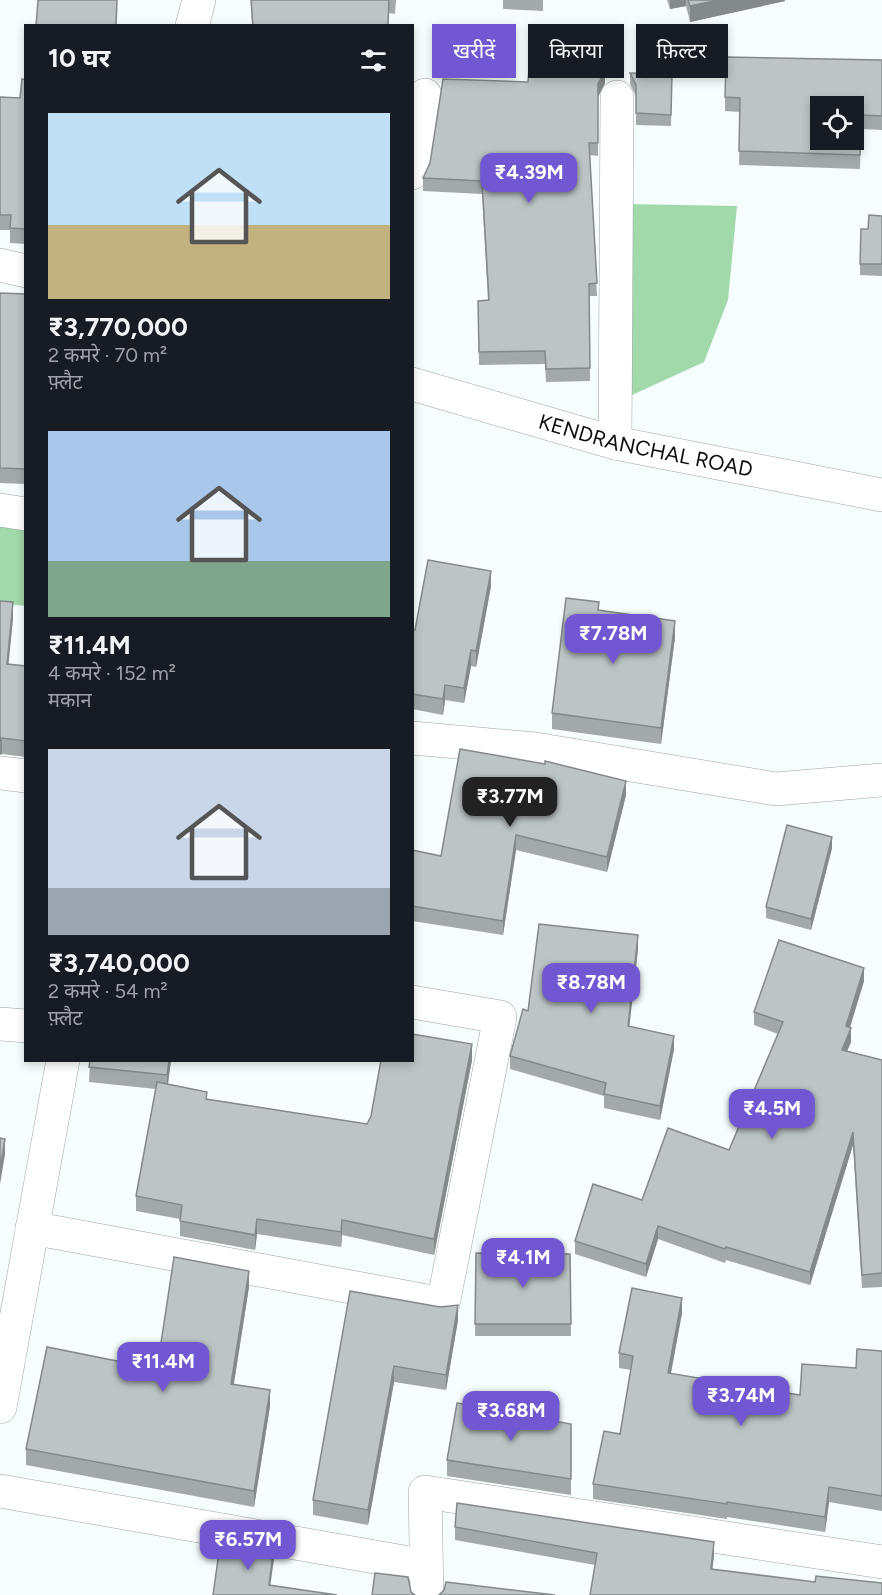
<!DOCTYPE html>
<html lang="hi">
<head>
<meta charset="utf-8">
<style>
	body { margin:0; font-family:Figtree,"Noto Sans Devanagari",sans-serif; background:#242831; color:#f1f3f6; height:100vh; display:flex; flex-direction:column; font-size:22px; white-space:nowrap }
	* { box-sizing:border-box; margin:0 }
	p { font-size:20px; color:#9ea1a6 }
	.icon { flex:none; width:33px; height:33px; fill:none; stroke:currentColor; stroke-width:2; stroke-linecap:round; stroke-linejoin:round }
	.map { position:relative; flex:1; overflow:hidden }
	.drawer { position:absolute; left:24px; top:24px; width:390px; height:1038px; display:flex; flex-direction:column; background:#171b24; border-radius:0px; box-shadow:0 3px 9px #0003 }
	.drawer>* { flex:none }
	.top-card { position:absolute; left:432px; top:24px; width:360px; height:54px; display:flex; gap:12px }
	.fabs { position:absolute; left:810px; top:96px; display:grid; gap:12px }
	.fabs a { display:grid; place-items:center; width:54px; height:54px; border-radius:0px; background:#171b24; box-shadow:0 3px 9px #0003; font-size:30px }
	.price { position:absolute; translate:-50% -51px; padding:0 14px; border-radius:12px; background:#7158d2; color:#fff; font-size:20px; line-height:39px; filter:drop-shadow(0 2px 3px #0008) }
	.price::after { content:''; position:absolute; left:50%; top:36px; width:18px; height:14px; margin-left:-9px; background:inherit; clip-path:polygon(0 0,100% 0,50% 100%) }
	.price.selected { background:#222; color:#fff }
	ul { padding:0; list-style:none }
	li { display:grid; align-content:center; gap:12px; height:318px; padding:0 24px }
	li span { display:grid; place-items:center; height:186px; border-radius:0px; color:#555 }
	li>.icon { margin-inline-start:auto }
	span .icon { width:108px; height:108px; fill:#fffc; stroke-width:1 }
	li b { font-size:26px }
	h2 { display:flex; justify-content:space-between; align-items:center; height:72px; padding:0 24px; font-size:26px }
	.chip { padding:0 21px; border-radius:0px; background:#171b24; box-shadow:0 3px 9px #0003; font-size:21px; line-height:54px }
	.chip.selected { background:#7158d2; color:#fff }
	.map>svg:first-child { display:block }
	.green { fill:#a2d9ab }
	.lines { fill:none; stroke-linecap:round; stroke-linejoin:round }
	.street-casing { stroke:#9da4a4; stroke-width:34 }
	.street { stroke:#fff; stroke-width:33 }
	.wall { fill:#a3a9a9 }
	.shaded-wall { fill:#84898a }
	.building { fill:#bdc4c5; stroke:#84898a; stroke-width:1.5; fill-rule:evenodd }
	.labels { text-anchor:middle; stroke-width:5; stroke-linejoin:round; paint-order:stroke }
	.street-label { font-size:21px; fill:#0b0d0d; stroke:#f6fdfd }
</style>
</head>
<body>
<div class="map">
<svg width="882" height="1595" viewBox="0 0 882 1595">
	<rect width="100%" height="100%" fill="#f6fdfd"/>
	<g class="green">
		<path d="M626 204 737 206 728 300 704 362 632 395Z"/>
		<path d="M0 519 25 522V606L0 603Z"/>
	</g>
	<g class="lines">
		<defs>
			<g id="street">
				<path d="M192 26 199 0"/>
				<path d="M412 173 425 95"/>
				<path d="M0 265 26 271"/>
				<path id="s1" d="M412 384 615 443 882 495"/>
				<path d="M615 443 617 97"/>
				<path d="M0 510 26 514"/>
				<path d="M412 738 535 749 776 789 882 780"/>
				<path d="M0 773 26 776"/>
				<path d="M0 1024 26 1026"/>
				<path d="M32 1228 443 1304 500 1017 412 1002"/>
				<path d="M0 1407 63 1060"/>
				<path d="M0 1491 426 1566"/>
				<path d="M427 1595 425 1492 882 1562"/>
			</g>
		</defs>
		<use href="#street" class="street-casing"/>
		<use href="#street" class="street"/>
	</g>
	<g class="wall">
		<path d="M251 0H396L395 14 389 13 388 26H252Z"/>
		<path d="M503 0H543V11L503 9Z"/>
		<path d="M667 0H785V1L690 22 686 6 670 9Z"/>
		<path d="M882 60V130L861 129 860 169 739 165 740 112 725 111V97Z"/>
		<path d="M630 73 672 74 671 126 636 125V96L630 84Z"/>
		<path d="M26 80V244L10 243V230H0V97L20 98Z"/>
		<path d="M528 82 605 83 598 97V156L590 155 597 296H589L590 381 546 382 545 364 479 365 478 301 488 300 482 194 423 191V178Z"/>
		<path d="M882 216V276L860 275V264L868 229Z"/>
		<path d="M0 293 26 294V484L0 483Z"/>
		<path d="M491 586 476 667 471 666 464 703 445 700 443 715 412 709V629L415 630Z"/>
		<path d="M0 601 13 618 8 664 26 666V757L2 754Z"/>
		<path d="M599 610 675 637 661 744 552 729V713Z"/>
		<path d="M626 795 607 872 516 850 503 935 412 921V850L441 856Z"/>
		<path d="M832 848 811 930 766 918V907Z"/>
		<path d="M638 949 629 1026 674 1049 660 1120 604 1108V1096L510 1069V1056L528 1011Z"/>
		<path d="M864 981 850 1028 851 1042 847 1051 882 1060V1287L862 1288 853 1145 810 1285 726 1260 725 1263 658 1239 646 1277 575 1254V1241L642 1200 729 1150 778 1034 754 1025V1012Z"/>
		<path d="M90 1060H171L168 1085 207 1099 367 1124 472 1060 434 1255 342 1235 341 1247 257 1234 255 1250 180 1236V1219L136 1211V1196L156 1089 89 1082Z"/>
		<path d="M476 1253 570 1254 571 1336H475Z"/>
		<path d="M249 1287 234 1384 270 1406 254 1507 26 1465V1449L157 1369Z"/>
		<path d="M350 1291 458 1320 446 1390 394 1382 368 1525 313 1515V1500Z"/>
		<path d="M682 1313 671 1373 800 1395 856 1368 882 1351V1511L829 1502 825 1532 727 1517V1519L593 1499V1484L620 1434 631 1370 619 1368V1353Z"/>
		<path d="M571 1424V1495L447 1476V1460Z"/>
		<path d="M455 1527 714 1555 712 1569 815 1582 882 1595 595 1565 455 1540Z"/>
	</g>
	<g class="shaded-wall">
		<path d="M670 0H686V6L670 9Z"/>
		<path d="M719 0H785V1L690 22V6Z"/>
		<path d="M605 71V83L598 97V156V84Z"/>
		<path d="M491 571V586L476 667V651Z"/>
		<path d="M13 602V618L7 680V664Z"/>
		<path d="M675 621V637L661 744V728Z"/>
		<path d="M471 650V666L464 703V688Z"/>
		<path d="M445 685V700L443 715V699Z"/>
		<path d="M2 738V754L0 755V739Z"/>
		<path d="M626 781V795L607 872V857Z"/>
		<path d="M516 835V850L503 935V921Z"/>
		<path d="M832 837V848L811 930V919Z"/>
		<path d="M638 935V949L628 1039V1026Z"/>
		<path d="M864 968V981L846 1039 851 1028V1042L842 1063V1050L846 1026Z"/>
		<path d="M674 1036V1049L660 1120V1106Z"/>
		<path d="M472 1044V1060L434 1255V1239Z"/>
		<path d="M169 1060H171L167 1090V1075Z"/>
		<path d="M853 1132V1145L810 1285V1272Z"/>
		<path d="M5 1139V1154L0 1184V1169Z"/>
		<path d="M257 1219V1234L255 1250V1235Z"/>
		<path d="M342 1220V1235L341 1247V1232Z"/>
		<path d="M658 1226V1239L646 1277V1264Z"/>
		<path d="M249 1271V1287L231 1400V1384Z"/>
		<path d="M682 1298V1313L668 1388V1373Z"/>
		<path d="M458 1305V1320L446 1390V1375Z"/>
		<path d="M394 1366V1382L368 1525V1510Z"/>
		<path d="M270 1390V1406L254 1507V1491Z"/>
		<path d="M829 1487V1502L825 1532V1517Z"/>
		<path d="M714 1542V1555L711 1582V1569Z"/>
		<path d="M274 1545V1559L269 1595V1585Z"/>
	</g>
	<g class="building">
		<path d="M38 0H117L116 26H36Z"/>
		<path d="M251 0H389L388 26H253Z"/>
		<path d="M688 0H719L690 6Z"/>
		<path d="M726 57 882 60V116L861 115 860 155 739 151 740 98 725 97ZM820 106H854V140H820Z"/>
		<path d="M529 68 605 71 598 84V143H589L597 283 589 284 590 368 546 369 545 351 479 352 478 301 489 300 482 181 423 178 430 163 443 79 528 82Z"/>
		<path d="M630 73 672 74 671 115 636 113V85Z"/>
		<path d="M22 79 26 80V229L10 228 11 215H0V97L20 98Z"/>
		<path d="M869 215 882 216V264H860L861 229H868Z"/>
		<path d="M0 293 26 294V469L0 468Z"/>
		<path d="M428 560 491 571 476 651 471 650 464 688 445 685 443 699 412 694V629L415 630Z"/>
		<path d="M566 598 599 602 598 610 675 621 661 728 552 713Z"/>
		<path d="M0 601 13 602 7 664 26 666V741L2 738 0 739Z"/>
		<path d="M460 749 545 764V761L626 781 607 857 516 835 503 921 412 906V850L441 856Z"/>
		<path d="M787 825 832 837 811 919 766 907Z"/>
		<path d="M539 924 638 935 628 1026 674 1036 660 1106 604 1094 606 1083 510 1056 523 1009 528 1011Z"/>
		<path d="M779 940 864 968 846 1026 851 1028 842 1050 882 1060V1273L862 1275 853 1132 810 1272 726 1247 725 1249 658 1226 646 1264 575 1241 593 1184 642 1200 668 1128 729 1150 783 1022 754 1012Z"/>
		<path d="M412 1034 472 1044 434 1239 342 1220 341 1232 257 1219 255 1235 180 1221 182 1205 136 1196 157 1082 207 1092 206 1099 367 1124 371 1116 381 1060H412Z"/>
		<path d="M90 1060H169L167 1075 89 1067Z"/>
		<path d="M0 1138 5 1139 0 1169Z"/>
		<path d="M476 1253 570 1254 571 1324H475Z"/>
		<path d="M174 1257 249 1271 231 1384 270 1390 254 1491 26 1449 47 1347 157 1369Z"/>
		<path d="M632 1288 682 1298 668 1373 800 1395 802 1364 856 1368 857 1349 882 1351V1496L829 1487 825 1517 727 1502V1504L593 1484 604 1431 620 1434 633 1356 619 1353Z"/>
		<path d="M350 1291 440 1307 458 1305 446 1375 394 1366 368 1510 313 1500Z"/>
		<path d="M457 1403 571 1424V1479L447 1460Z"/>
		<path d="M457 1503 714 1542 711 1569 815 1582 816 1576 882 1583V1595H590L597 1553 455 1527Z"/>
		<path d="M221 1538 274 1545 269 1585 337 1595H213Z"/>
		<path d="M375 1573 408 1577 411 1592 415 1595H372Z"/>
		<path d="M446 1582 555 1595H439L444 1590Z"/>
	</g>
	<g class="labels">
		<g class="street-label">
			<text dy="7" stroke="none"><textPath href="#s1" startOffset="242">KENDRANCHAL ROAD</textPath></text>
		</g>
	</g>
</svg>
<div class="fabs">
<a><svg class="icon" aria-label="locate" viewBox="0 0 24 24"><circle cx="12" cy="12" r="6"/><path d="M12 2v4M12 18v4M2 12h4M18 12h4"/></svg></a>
</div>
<b class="price" style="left:529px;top:204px">₹4.39M</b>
<b class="price" style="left:613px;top:665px">₹7.78M</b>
<b class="price selected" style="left:510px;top:828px">₹3.77M</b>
<b class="price" style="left:591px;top:1014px">₹8.78M</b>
<b class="price" style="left:772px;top:1140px">₹4.5M</b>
<b class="price" style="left:523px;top:1289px">₹4.1M</b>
<b class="price" style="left:163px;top:1393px">₹11.4M</b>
<b class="price" style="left:741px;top:1427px">₹3.74M</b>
<b class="price" style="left:511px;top:1442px">₹3.68M</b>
<b class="price" style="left:248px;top:1571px">₹6.57M</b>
<div class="top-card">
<a class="chip selected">खरीदें</a>
<a class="chip">किराया</a>
<a class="chip">फ़िल्टर</a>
</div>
<section class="drawer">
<h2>10 घर<svg class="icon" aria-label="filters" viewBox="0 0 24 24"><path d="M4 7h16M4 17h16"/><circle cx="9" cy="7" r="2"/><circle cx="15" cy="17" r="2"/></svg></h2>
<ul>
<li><span style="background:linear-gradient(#bfe0f5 60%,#c2b280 0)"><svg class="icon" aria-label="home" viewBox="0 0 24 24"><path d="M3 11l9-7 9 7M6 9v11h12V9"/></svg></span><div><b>₹3,770,000</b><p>2 कमरे · 70 m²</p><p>फ़्लैट</p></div></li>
<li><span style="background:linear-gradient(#a9c7e8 70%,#7fa58c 0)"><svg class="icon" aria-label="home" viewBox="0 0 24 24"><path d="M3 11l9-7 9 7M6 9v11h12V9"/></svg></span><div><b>₹11.4M</b><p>4 कमरे · 152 m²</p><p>मकान</p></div></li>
<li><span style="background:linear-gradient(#c9d6e8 75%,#9aa5b1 0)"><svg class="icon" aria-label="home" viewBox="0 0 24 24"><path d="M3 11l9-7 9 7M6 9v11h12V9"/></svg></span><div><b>₹3,740,000</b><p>2 कमरे · 54 m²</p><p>फ़्लैट</p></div></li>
</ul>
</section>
</div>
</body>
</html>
